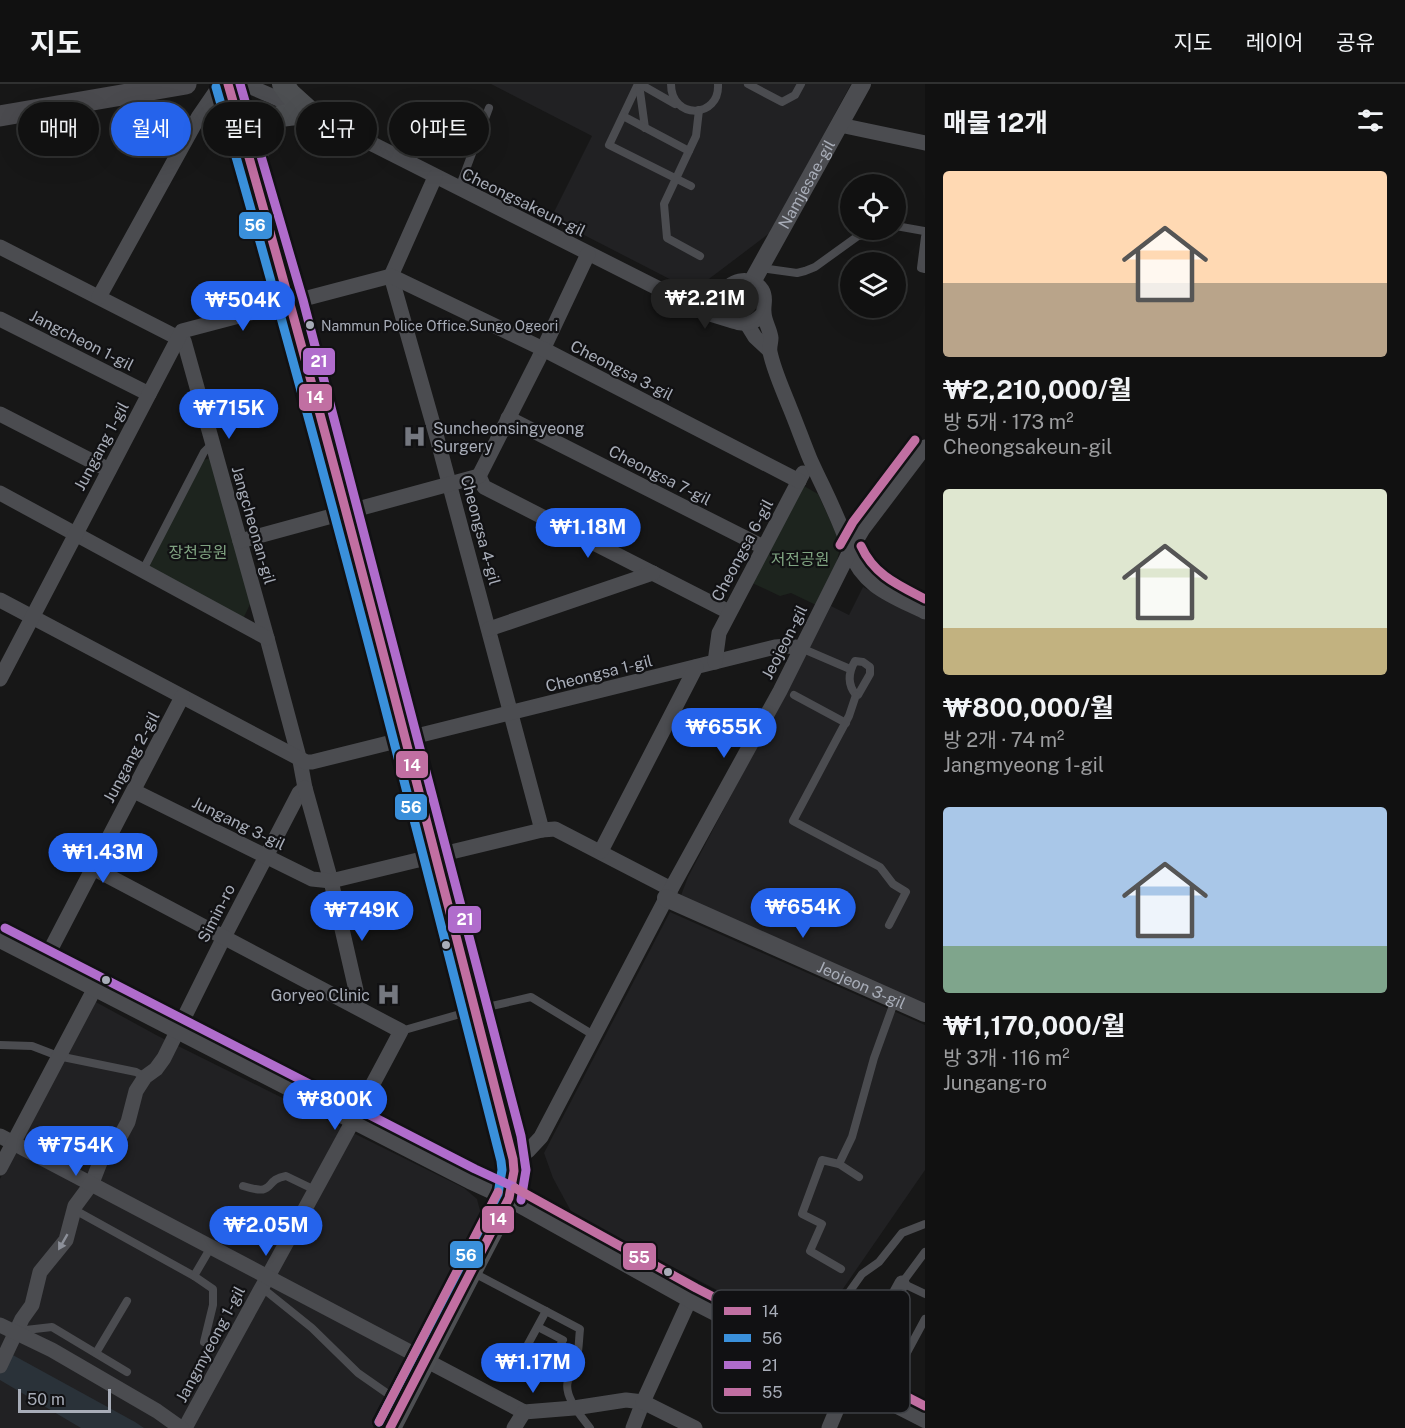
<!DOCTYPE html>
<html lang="ko">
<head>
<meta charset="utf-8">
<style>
	body { margin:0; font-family:"Public Sans","Noto Sans KR",sans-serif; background:#1e1f1f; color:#f1f3f6; height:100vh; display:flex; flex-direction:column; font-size:22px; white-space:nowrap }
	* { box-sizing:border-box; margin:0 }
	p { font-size:20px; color:#9c9d9f }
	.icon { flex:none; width:33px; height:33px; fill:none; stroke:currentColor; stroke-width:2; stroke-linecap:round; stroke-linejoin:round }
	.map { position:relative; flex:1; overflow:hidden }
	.details { display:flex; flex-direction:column; background:#111; width:480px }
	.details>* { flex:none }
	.hud { position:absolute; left:18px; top:18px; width:570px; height:54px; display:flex; gap:12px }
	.fabs { position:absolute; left:840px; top:90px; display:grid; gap:12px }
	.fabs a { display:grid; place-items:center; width:66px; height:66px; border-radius:50%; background:#111; box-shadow:0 6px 24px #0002,0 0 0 2px #303131; font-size:30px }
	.scale { position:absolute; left:18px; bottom:15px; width:93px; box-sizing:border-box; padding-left:6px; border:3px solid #a8adb8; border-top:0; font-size:16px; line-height:21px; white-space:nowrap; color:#a8adb8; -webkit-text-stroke:4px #111113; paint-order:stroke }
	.price { position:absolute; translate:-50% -51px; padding:0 14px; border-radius:21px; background:#2563eb; color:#fff; font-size:20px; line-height:39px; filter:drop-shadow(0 2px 3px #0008) }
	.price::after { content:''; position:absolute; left:50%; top:36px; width:18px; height:14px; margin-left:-9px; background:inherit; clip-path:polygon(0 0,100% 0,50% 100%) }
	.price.current { background:#222; color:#fff }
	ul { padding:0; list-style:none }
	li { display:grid; align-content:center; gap:12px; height:318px; padding:0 18px }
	li span { display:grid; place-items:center; height:186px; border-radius:6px; color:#555 }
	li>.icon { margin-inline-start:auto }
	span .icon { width:108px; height:108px; fill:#fffc; stroke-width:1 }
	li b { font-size:26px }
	h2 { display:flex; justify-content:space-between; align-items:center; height:72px; padding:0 18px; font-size:26px }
	.tag { padding:0 21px; border-radius:27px; background:#111; box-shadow:0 6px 24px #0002,0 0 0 2px #303131; font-size:21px; line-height:54px }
	.tag.current { background:#2563eb; color:#fff }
	header { display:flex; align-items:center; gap:36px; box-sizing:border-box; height:84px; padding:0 30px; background:#111; border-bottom:2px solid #303131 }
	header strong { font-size:28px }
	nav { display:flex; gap:33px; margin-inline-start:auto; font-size:21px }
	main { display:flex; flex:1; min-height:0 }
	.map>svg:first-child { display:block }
	.built { fill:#212123 }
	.green { fill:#1d241e }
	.water { fill:#2a3239 }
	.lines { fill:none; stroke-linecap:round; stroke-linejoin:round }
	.service { stroke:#4b4c50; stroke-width:8 }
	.minor { stroke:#4b4c50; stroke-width:15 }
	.tertiary { stroke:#4b4c50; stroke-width:18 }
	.secondary { stroke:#4a4a4e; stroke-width:21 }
	.primary { stroke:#4d4f52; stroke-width:22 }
	.bus-1-casing { stroke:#111113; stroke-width:14 }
	.bus-2-casing { stroke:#111113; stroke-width:14 }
	.bus-3-casing { stroke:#111113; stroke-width:14 }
	.bus-4-casing { stroke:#111113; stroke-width:14 }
	.bus-1 { stroke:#c16fa2; stroke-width:9 }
	.bus-2 { stroke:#3a90db; stroke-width:9 }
	.bus-3 { stroke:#b06ccc; stroke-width:9 }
	.bus-4 { stroke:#c16fa2; stroke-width:9 }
	.oneway { fill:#8c9099 }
	.bus-dot { fill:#a8adb8; stroke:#111113; stroke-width:2 }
	.labels { text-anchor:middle; stroke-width:4.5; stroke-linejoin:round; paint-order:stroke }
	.bus-label { font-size:14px; fill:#a8adb8; stroke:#111113; text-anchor:start }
	.street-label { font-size:16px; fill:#a8adb8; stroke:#111113 }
	.poi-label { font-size:16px; fill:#a8adb8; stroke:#111113; text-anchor:start }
	.park-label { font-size:16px; fill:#7fa381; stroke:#111113 }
	.key { fill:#111113; stroke:#3e4045; stroke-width:1.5 }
	.key-label { font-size:16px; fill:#a8adb8 }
	.line-badge { stroke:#111113; stroke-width:2 }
	.badge-label { font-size:16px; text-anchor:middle; font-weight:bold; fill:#fff }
</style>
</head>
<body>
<header>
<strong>지도</strong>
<nav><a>지도</a><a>레이어</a><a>공유</a></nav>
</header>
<main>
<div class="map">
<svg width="925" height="1344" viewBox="0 0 925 1344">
	<rect width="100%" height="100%" fill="#171717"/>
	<g class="built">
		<path d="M491 0H851L771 148 693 207 551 134 592 52Z"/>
		<path d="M863 503 925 536V922L680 814 688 793 831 522 849 531Z"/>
		<path d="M670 828 925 941V1086L809 1254 573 1131 553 1094 544 1069Z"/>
		<path d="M94 917 158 952 464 1104 477 1115 482 1134 473 1166 373 1344H0V1095Z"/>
	</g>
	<g class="green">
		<path d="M209 374 252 516 243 535 147 485 202 377Z"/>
		<path d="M804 402 818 410 841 460 836 481 816 521 791 509 780 512 748 497Z"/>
	</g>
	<path class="water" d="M0 1264 135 1338 144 1344H81L0 1296Z"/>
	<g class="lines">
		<g class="service">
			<path d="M638 0 609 61 691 102"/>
			<path d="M639 0 645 44"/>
			<path d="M640 0 675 20"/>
			<path d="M671 0C671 36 720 35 718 0"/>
			<path d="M748 0 782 18 795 11 801 0"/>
			<path d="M699 26 696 52 664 120 667 154 700 172"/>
			<path d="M623 32 689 67"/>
			<path d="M459 104 489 24"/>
			<path d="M896 142 924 147 925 149"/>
			<path d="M925 153 921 184 925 185"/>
			<path d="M761 184 797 189 805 187 815 183 858 152 884 149 886 146"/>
			<path d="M143 486 204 368 213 359"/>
			<path d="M801 564 850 585"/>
			<path d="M855 577 863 578 870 583V590L858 611H856C847 600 848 589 855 577Z"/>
			<path d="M794 611 846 639"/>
			<path d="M856 611 849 632 793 737 880 783 893 800 906 808 889 841"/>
			<path d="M401 947 474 926 531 913 595 952"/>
			<path d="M0 961 32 962 58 972 136 988 145 993"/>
			<path d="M839 1080 822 1076 802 1130 822 1140 810 1167 841 1185"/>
			<path d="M859 1093 839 1080 852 1053 874 974 895 916"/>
			<path d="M243 1102C278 1113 262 1096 286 1092L315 1106"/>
			<path d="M73 1125 194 1192 211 1163"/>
			<path d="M925 1168 902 1199 925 1210"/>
			<path d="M472 1188 580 1245C579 1254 579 1264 577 1274 575 1282 571 1289 568 1297 563 1312 582 1333 590 1344"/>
			<path d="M194 1192 213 1205V1221L204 1258"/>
			<path d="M261 1203 312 1244 358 1289 401 1319"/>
			<path d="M538 1243 563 1256 544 1292"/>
			<path d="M17 1247 52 1243 127 1288"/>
			<path d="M96 1269 127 1217"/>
			<path d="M521 1273 546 1227"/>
			<path d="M806 1274 813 1259 862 1190 879 1178 902 1149 925 1140"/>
			<path d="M883 1313 925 1235"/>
		</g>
		<g class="minor">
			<path d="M244 0 311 29 707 229 733 237"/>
			<path d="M840 41 925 59"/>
			<path d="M435 93 391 192 437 354 542 746"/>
			<path d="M0 163 184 257 267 554 300 677 305 704 299 709 224 853 164 974 156 985 145 993 136 1007 128 1038 121 1051 106 1063 92 1099 75 1122 66 1156 40 1188 32 1221 22 1235 0 1282"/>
			<path d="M99 213 199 32 221 0"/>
			<path d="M0 235 149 310"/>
			<path d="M747 240 755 253 769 266"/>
			<path d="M0 330 109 386"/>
			<path d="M508 334 763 463"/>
			<path d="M925 363 863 445 850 467C863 503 893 512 925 528"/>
			<path d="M479 392 484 403 729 528"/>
			<path d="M479 392 539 274 588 170"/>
			<path d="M0 409 267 554"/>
			<path d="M240 457 479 392"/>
			<path d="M0 516 306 678H312L775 563 788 562 801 564"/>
			<path d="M489 545 653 489"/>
			<path d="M715 578 719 549 803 389"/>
			<path d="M0 595 182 247 391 192 543 265 799 397"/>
			<path d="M305 704 331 797 356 906 357 923"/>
			<path d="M134 707 312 795 331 797 542 746 555 745 671 805"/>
			<path d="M601 767 696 583"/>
			<path d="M93 784 401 947C331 1080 257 1211 185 1344"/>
			<path d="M44 878 182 613"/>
			<path d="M0 1052 524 1328 574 1324 626 1316 643 1318 633 1344"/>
			<path d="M513 1075 528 1067 541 1053 671 805 780 607 850 467C840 435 824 406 810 375 803 358 797 341 790 324 783 306 774 287 770 268 769 263 771 259 771 254 770 245 764 237 764 228 763 220 767 214 762 206 753 192 731 194 724 209 712 234 747 252 764 228"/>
			<path d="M0 1084 95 904"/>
			<path d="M690 1215 643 1318 695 1344"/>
			<path d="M0 1241 52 1266 157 1327 181 1344"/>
			<path d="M514 1344 524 1328"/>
			<path d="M829 1344 849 1296 902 1199"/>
		</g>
		<g class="tertiary">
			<path id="s1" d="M752 198 862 0"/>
			<path id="s2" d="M666 814 925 929"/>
			<path d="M0 855 470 1096 509 1114 690 1215 925 1335"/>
		</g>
		<path class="secondary" d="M0 32 186 0"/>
		<g class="primary">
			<path d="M228 0 291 219 406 655 513 1075 514 1087 509 1114 390 1344"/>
			<path d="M256 85C258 65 258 38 282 32 291 30 301 30 311 29L290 10 283 0"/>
		</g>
		<defs>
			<path id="bus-1" d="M228 0C331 356 421 716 513 1075L514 1087 509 1114 390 1344"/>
			<path id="bus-2" d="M216 3C319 359 410 718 501 1077L502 1086 498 1110 379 1338"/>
			<g id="bus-3">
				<path d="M240 0 303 216 521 1052 526 1086 521 1116"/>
				<path d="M5 844 475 1085 514 1103"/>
			</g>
			<g id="bus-4">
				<path d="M840 461 853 438 915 356"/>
				<path d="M861 462C874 491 898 501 925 515"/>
				<path d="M515 1104 696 1204 925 1322"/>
				<path d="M379 1338 498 1108"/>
			</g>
		</defs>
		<use href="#bus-1" class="bus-1-casing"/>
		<use href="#bus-2" class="bus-2-casing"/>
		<use href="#bus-3" class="bus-3-casing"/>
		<use href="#bus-4" class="bus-4-casing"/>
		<use href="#bus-1" class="bus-1"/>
		<use href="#bus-2" class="bus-2"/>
		<use href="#bus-3" class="bus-3"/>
		<use href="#bus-4" class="bus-4"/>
	</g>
	<defs><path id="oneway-solid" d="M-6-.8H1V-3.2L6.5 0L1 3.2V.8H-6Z" transform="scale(1.5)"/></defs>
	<use class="oneway" href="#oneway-solid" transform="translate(63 1158) rotate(120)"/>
	<defs>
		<symbol id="hospital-bare" viewBox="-9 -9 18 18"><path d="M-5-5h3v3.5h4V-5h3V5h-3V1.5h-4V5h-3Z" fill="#757880" stroke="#111113" stroke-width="2.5" paint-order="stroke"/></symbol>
	</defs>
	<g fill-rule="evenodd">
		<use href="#hospital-bare" x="398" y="336" width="33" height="33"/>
		<use href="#hospital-bare" x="372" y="894" width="33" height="33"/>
	</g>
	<g class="bus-dot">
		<circle cx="310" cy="241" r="5"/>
		<circle cx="446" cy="861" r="5"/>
		<circle cx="106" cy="896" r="5"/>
		<circle cx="668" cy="1188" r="5"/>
	</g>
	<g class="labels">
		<g class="bus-label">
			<text x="321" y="247">Nammun Police Office.Sungo Ogeori</text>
		</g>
		<g class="street-label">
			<text dy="6" stroke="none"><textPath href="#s1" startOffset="112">Namjesae-gil</textPath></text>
			<text transform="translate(524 118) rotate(26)" y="6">Cheongsakeun-gil</text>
			<text transform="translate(82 256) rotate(27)" y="6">Jangcheon 1-gil</text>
			<text transform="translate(622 286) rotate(27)" y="6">Cheongsa 3-gil</text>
			<text transform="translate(101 362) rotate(-62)" y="6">Jungang 1-gil</text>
			<text transform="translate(660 391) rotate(27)" y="6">Cheongsa 7-gil</text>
			<text transform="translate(254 441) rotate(74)" y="6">Jangcheonan-gil</text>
			<text transform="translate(481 446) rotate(75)" y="6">Cheongsa 4-gil</text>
			<text transform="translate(742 466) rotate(-62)" y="6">Cheongsa 6-gil</text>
			<text transform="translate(784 558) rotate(-63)" y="6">Jeojeon-gil</text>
			<text transform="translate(599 589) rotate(-14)" y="6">Cheongsa 1-gil</text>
			<text transform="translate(131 673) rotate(-62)" y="6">Jungang 2-gil</text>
			<text transform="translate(239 739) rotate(26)" y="6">Jungang 3-gil</text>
			<text transform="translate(216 829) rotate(-63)" y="6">Simin-ro</text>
			<text dy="6" stroke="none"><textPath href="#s2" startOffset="214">Jeojeon 3-gil</textPath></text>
			<text transform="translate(210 1260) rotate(-62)" y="6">Jangmyeong 1-gil</text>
		</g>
		<g class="poi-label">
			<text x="433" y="350">Suncheonsingyeong<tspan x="433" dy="18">Surgery</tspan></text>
			<text x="370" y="917" text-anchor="end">Goryeo Clinic</text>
		</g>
		<g class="park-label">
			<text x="198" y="474">장천공원</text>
			<text x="800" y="481">저전공원</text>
		</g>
	</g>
	<rect x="712" y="1206" width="198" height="123" rx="9" class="key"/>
	<rect x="724" y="1223" width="27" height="8" fill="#c16fa2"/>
	<rect x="724" y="1250" width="27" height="8" fill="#3a90db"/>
	<rect x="724" y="1277" width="27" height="8" fill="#b06ccc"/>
	<rect x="724" y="1304" width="27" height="8" fill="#c16fa2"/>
	<g class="key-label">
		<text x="762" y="1233">14</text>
		<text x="762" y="1260">56</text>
		<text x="762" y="1287">21</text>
		<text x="762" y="1314">55</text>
	</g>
	<g class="line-badge">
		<rect x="238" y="127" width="35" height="29" rx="6" fill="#3a90db"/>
		<rect x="302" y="263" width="34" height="29" rx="6" fill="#b06ccc"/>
		<rect x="298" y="299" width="35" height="29" rx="6" fill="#c16fa2"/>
		<rect x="395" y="666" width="34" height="29" rx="6" fill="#c16fa2"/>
		<rect x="394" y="709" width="34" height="28" rx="6" fill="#3a90db"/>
		<rect x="447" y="821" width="35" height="29" rx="6" fill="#b06ccc"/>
		<rect x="481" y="1121" width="34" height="29" rx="6" fill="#c16fa2"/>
		<rect x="449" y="1156" width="35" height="29" rx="6" fill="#3a90db"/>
		<rect x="622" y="1158" width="35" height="29" rx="6" fill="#c16fa2"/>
	</g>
	<g class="badge-label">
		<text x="255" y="147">56</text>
		<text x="319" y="283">21</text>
		<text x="315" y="319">14</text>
		<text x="412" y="687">14</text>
		<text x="411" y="729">56</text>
		<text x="465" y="841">21</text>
		<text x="498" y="1141">14</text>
		<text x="466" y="1177">56</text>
		<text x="639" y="1179">55</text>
	</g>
</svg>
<div class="fabs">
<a><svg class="icon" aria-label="locate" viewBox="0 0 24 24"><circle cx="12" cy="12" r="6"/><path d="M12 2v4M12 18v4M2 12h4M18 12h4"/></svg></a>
<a><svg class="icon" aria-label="layers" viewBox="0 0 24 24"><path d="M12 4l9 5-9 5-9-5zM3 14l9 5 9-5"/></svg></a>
</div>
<div class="scale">50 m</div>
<b class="price current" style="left:705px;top:246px">₩2.21M</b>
<b class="price" style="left:243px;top:248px">₩504K</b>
<b class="price" style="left:229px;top:356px">₩715K</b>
<b class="price" style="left:588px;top:475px">₩1.18M</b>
<b class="price" style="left:724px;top:675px">₩655K</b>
<b class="price" style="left:103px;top:800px">₩1.43M</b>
<b class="price" style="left:803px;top:855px">₩654K</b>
<b class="price" style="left:362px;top:858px">₩749K</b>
<b class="price" style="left:335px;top:1047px">₩800K</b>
<b class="price" style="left:76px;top:1093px">₩754K</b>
<b class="price" style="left:266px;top:1173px">₩2.05M</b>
<b class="price" style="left:533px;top:1310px">₩1.17M</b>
<div class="hud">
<a class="tag">매매</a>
<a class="tag current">월세</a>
<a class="tag">필터</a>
<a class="tag">신규</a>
<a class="tag">아파트</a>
</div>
</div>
<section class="details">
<h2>매물 12개<svg class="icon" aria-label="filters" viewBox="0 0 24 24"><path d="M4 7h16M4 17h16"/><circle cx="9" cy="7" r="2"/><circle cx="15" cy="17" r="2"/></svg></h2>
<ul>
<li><span style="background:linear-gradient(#ffd9b3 60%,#b9a48a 0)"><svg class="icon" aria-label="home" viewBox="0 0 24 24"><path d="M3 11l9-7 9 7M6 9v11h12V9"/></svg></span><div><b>₩2,210,000/월</b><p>방 5개 · 173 m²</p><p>Cheongsakeun-gil</p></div></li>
<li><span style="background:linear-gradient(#dfe7d0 75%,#c2b280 0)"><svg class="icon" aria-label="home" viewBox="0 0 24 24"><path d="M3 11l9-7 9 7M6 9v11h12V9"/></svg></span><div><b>₩800,000/월</b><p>방 2개 · 74 m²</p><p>Jangmyeong 1-gil</p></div></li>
<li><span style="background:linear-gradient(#a9c7e8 75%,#7fa58c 0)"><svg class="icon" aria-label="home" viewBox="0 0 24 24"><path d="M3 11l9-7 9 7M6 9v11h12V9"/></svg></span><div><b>₩1,170,000/월</b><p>방 3개 · 116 m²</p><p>Jungang-ro</p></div></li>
</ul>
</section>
</main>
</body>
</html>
